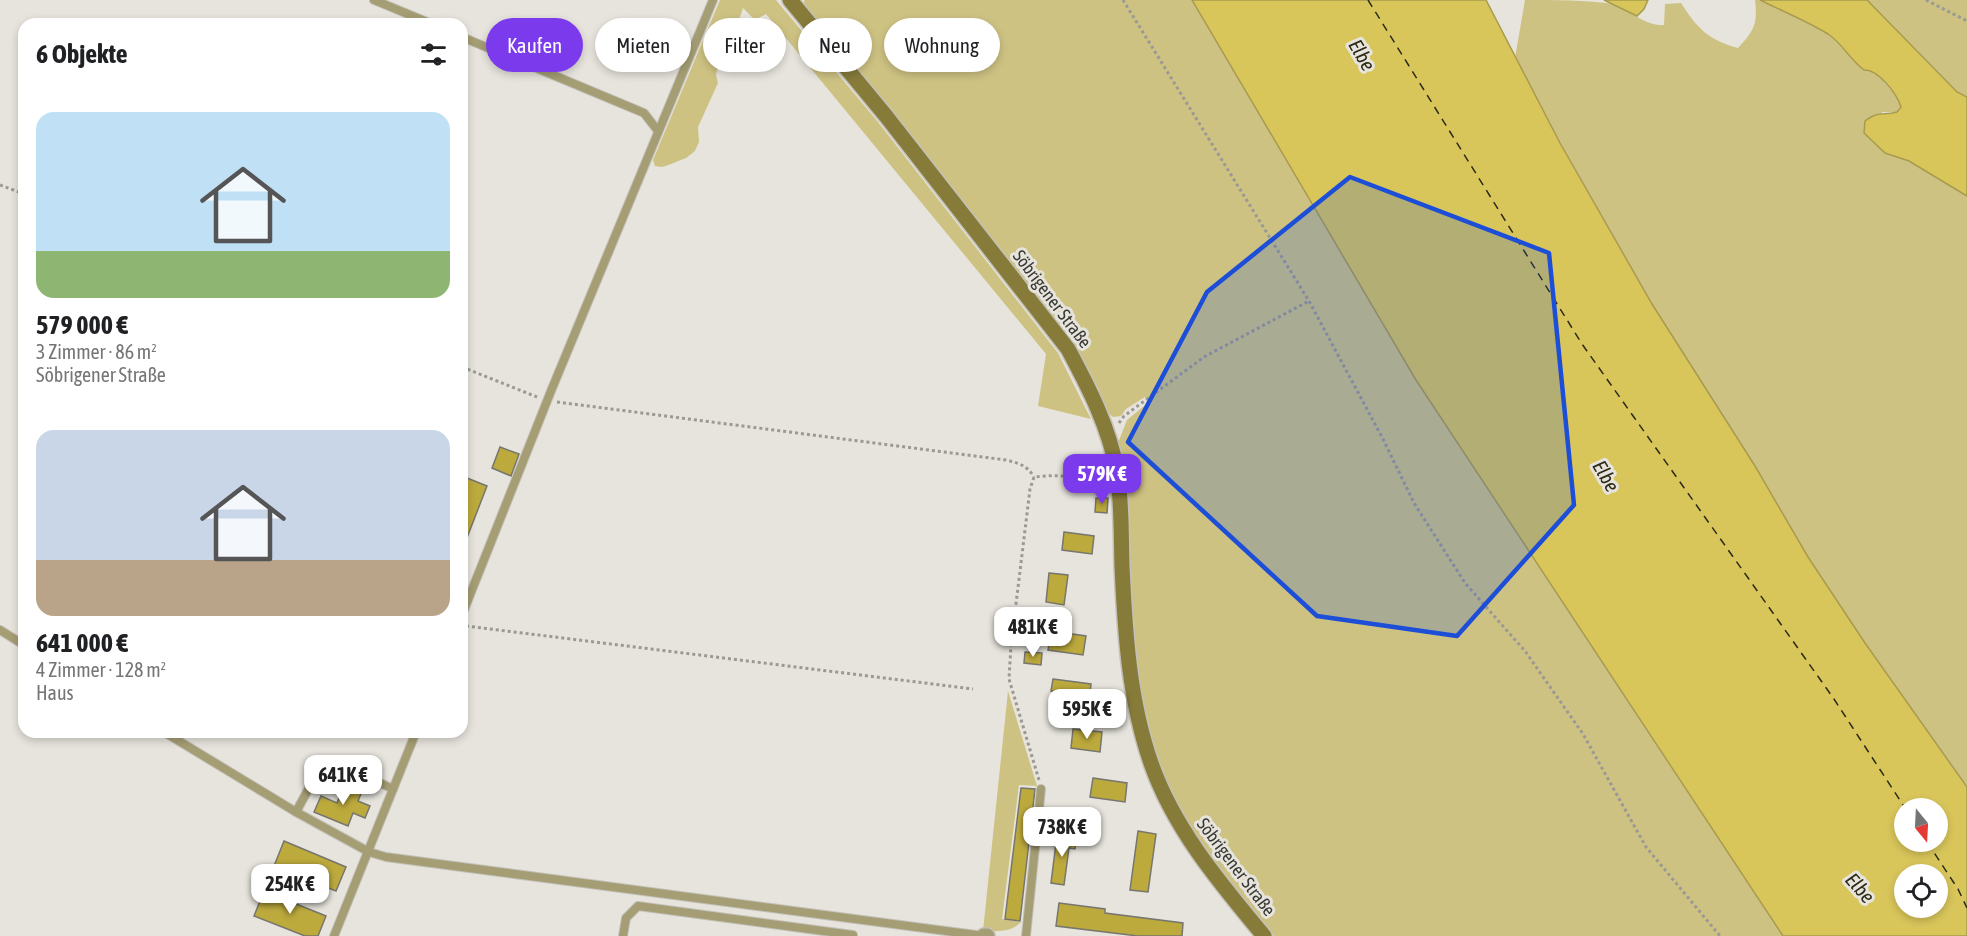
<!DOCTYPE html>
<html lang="de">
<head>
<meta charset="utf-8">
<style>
	body { margin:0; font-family:"Asap Condensed",sans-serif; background:#f2f2f2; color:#202124; height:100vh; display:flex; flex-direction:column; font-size:22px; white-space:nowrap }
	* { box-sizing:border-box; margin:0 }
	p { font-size:20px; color:#757577 }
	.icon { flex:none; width:33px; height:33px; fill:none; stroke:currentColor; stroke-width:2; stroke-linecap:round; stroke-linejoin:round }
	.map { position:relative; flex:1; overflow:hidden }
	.drawer { position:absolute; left:18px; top:18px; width:450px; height:720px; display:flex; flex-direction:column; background:#fff; border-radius:18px; box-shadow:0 3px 9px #0003 }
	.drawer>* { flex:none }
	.guide { position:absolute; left:486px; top:18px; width:570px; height:54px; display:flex; gap:12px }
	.needle { width:39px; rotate:162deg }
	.fabs { position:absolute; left:1894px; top:798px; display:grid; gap:12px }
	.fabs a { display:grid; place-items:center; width:54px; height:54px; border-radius:50%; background:#fff; box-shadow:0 3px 9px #0003; font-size:30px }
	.price { position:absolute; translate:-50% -51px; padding:0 14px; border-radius:12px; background:#fff; color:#222; font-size:20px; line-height:39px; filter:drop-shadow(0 2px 3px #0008) }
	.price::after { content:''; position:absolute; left:50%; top:36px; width:18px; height:14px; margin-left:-9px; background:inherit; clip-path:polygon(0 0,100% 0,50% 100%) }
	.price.current { background:#7c3aed; color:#fff }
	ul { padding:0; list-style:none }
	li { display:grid; align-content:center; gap:12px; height:318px; padding:0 18px }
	li span { display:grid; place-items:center; height:186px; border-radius:18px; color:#555 }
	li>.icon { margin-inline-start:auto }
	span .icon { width:108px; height:108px; fill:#fffc; stroke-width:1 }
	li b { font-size:26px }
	h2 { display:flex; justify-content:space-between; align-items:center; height:72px; padding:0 18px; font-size:26px }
	.pill { padding:0 21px; border-radius:27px; background:#fff; box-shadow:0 3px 9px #0003; font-size:21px; line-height:54px }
	.pill.current { background:#7c3aed; color:#fff }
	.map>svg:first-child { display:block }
	.green { fill:#cec283 }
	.water { fill:#d9c65b; stroke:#a89b4f; stroke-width:1.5; fill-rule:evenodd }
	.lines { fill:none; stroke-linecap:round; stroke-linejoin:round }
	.ferry { stroke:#2d2a17; stroke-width:1.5; stroke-dasharray:8 6; stroke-linecap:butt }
	.building { fill:#bdaa3d; stroke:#77766e; stroke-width:1.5 }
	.lane-casing { stroke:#c3c1ba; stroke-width:10 }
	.street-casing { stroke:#c3c1ba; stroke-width:18 }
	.secondary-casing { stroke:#c3c1ba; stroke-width:18 }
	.path { stroke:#9a9993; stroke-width:3; stroke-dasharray:3 3; stroke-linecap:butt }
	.lane { stroke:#a59e74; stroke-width:8 }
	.street { stroke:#a59e74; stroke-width:15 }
	.secondary { stroke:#877b3a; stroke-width:15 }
	.marked { fill:#1d4ed8; fill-opacity:0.2; stroke:#1d4ed8; stroke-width:4.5; stroke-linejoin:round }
	.labels { text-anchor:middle; stroke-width:6; stroke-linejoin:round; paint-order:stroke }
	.street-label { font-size:18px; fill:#373733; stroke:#e6e4dc }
	.water-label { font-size:20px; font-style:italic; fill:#2d2a17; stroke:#e6e4dc }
</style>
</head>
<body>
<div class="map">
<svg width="1967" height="936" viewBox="0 0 1967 936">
	<rect width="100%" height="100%" fill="#e6e4dc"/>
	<g class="green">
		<path d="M720 0H776L878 122 1058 353 1091 419 1038 406 1046 354 766 14 755 20 743 8 729 51 718 66 716 75 718 83 698 127 699 142 695 151 686 158 671 164 662 167 655 166 653 160Z"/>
		<path d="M804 0H1192L1416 380 1783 936H1274C1234 889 1192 843 1167 786 1152 752 1144 715 1137 679L1118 443 1127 420 1149 402 1145 397 1126 409 1121 416 1113 417 1108 413 1097 386 1075 346 805 8Z"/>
		<path d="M1525 0C1553 0 1587 0 1614 4 1631 11 1645 26 1664 25L1665 4 1681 3C1697 28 1708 40 1738 48 1754 31 1758 24 1755 0H1760L1829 34 1846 49 1852 60 1875 72 1898 98 1901 107 1897 112H1882L1885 153 1909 161 1967 196V787L1865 643 1808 557 1755 466 1652 304 1560 143 1515 58Z"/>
		<path d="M1867 0H1967V97L1957 92Z"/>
		<path d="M1008 691 1037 786 1019 785 1002 919 1021 922C1011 933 997 931 983 931Z"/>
	</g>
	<g class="water">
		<path d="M1192 0H1486L1560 143 1652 304 1755 466 1808 557 1865 643 1967 787V936H1783L1416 380ZM1938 808V842H1905V808ZM1938 874V908H1905V874Z"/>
		<path d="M1604 0H1648L1644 9 1637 16Z"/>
		<path d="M1760 0H1867L1957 92 1967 97V196L1909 161 1885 153 1864 133 1865 121C1880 110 1882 116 1897 112L1901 107C1897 94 1878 69 1864 70 1850 60 1843 44 1828 34 1807 21 1782 11 1760 0Z"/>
	</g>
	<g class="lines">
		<g class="ferry">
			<path d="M1368 0 1582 344 1834 699 1905 808"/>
			<path d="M1927 842 1958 889 1967 908"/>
		</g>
	</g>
	<g class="building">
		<path d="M500 447 519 454 511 476 492 468Z"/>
		<path d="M462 476 487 486 463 548H462Z"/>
		<path d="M1096 498H1108L1107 513 1095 512Z"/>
		<path d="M1064 532 1094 536 1092 554 1062 550Z"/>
		<path d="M1049 573 1068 575 1064 605 1046 602Z"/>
		<path d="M1051 631 1086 636 1083 655 1048 650Z"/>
		<path d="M1025 652 1042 653 1041 665 1024 663Z"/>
		<path d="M1053 679 1091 684 1089 703 1060 699V692L1051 691Z"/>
		<path d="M1073 729 1102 732 1100 752 1071 748Z"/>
		<path d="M1093 778 1127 783 1125 802 1090 797Z"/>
		<path d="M345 782 363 789 358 801 370 806 365 818 353 813 348 826 314 812 321 796 337 803Z"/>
		<path d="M1021 788 1035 789 1020 921 1005 919Z"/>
		<path d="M1138 831 1156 834 1148 892 1130 890Z"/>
		<path d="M1057 835 1076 837 1075 849 1069 848 1064 885 1051 883Z"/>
		<path d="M284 841 346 867 336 891 274 866Z"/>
		<path d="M264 891 326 916 318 936H305L254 916Z"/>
		<path d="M1059 903 1105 909V913L1183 923 1182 936H1138L1056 926Z"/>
	</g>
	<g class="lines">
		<defs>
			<g id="lane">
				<path d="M374 0 432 24"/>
				<path d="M462 37 644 113 658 131"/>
				<path d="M462 615 551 391 713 0"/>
				<path d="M0 630 24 645"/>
				<path d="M164 732 296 812 369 852 386 857 984 936"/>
				<path d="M296 812 315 777 340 764 393 789"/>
				<path d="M334 936 416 732"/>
				<path d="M623 936 626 918 638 906 853 935"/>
				<path d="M1026 936 1041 789"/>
			</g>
			<path id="street" d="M984 936H987"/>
			<path id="secondary" d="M790 0 886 116 1068 349C1089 388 1109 427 1117 471 1122 502 1121 535 1122 566 1125 632 1129 700 1151 763 1174 829 1220 883 1264 936"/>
		</defs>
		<use href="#lane" class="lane-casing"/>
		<use href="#street" class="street-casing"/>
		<use href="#secondary" class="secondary-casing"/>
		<g class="path">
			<path d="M1123 0 1309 301 1383 439 1414 503 1465 583 1525 651 1583 734 1646 847 1720 936"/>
			<path d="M1926 0 1967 21"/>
			<path d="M0 185 24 194"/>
			<path d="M462 367 537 397"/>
			<path d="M557 402 1006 460C1018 463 1027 465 1034 477"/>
			<path d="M1119 423 1124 416 1204 357 1309 301"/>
			<path d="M466 626 973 689"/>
			<path d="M1039 780 1009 679 1011 645 1030 489 1034 477C1057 474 1082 477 1105 481"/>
		</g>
		<use href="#lane" class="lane"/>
		<use href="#street" class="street"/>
		<use href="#secondary" class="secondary"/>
	</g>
	<path class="marked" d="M1350 177 1549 253 1574 505 1457 636 1317 616 1128 442 1207 292Z"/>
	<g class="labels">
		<g class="street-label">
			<text transform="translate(1052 299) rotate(53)" y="6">Söbrigener Straße</text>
			<text transform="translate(1236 867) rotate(53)" y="6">Söbrigener Straße</text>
		</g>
		<g class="water-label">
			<text transform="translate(1362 55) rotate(60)" y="7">Elbe</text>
			<text transform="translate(1606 476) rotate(60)" y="7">Elbe</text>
			<text transform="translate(1860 888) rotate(49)" y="7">Elbe</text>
		</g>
	</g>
</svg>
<div class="fabs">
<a><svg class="needle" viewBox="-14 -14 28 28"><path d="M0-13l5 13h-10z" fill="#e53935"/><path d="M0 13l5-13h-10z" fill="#757577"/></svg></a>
<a><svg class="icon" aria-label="locate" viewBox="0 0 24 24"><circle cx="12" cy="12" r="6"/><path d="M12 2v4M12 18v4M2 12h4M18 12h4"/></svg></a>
</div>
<b class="price current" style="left:1102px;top:505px">579K €</b>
<b class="price" style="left:1033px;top:658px">481K €</b>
<b class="price" style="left:1087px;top:740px">595K €</b>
<b class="price" style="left:343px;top:806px">641K €</b>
<b class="price" style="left:1062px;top:858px">738K €</b>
<b class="price" style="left:290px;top:915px">254K €</b>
<div class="guide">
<a class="pill current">Kaufen</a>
<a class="pill">Mieten</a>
<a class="pill">Filter</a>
<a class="pill">Neu</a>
<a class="pill">Wohnung</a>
</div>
<section class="drawer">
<h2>6 Objekte<svg class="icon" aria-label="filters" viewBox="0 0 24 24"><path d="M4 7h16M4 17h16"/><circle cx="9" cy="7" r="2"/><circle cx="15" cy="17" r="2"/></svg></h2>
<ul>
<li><span style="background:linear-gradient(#bfe0f5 75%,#8fb573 0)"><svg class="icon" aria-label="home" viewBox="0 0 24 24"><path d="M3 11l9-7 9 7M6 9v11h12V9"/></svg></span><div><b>579 000 €</b><p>3 Zimmer · 86 m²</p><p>Söbrigener Straße</p></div></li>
<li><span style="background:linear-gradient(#c9d6e8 70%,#b9a48a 0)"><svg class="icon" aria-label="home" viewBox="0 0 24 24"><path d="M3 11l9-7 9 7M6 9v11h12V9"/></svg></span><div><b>641 000 €</b><p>4 Zimmer · 128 m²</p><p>Haus</p></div></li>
</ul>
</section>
</div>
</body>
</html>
